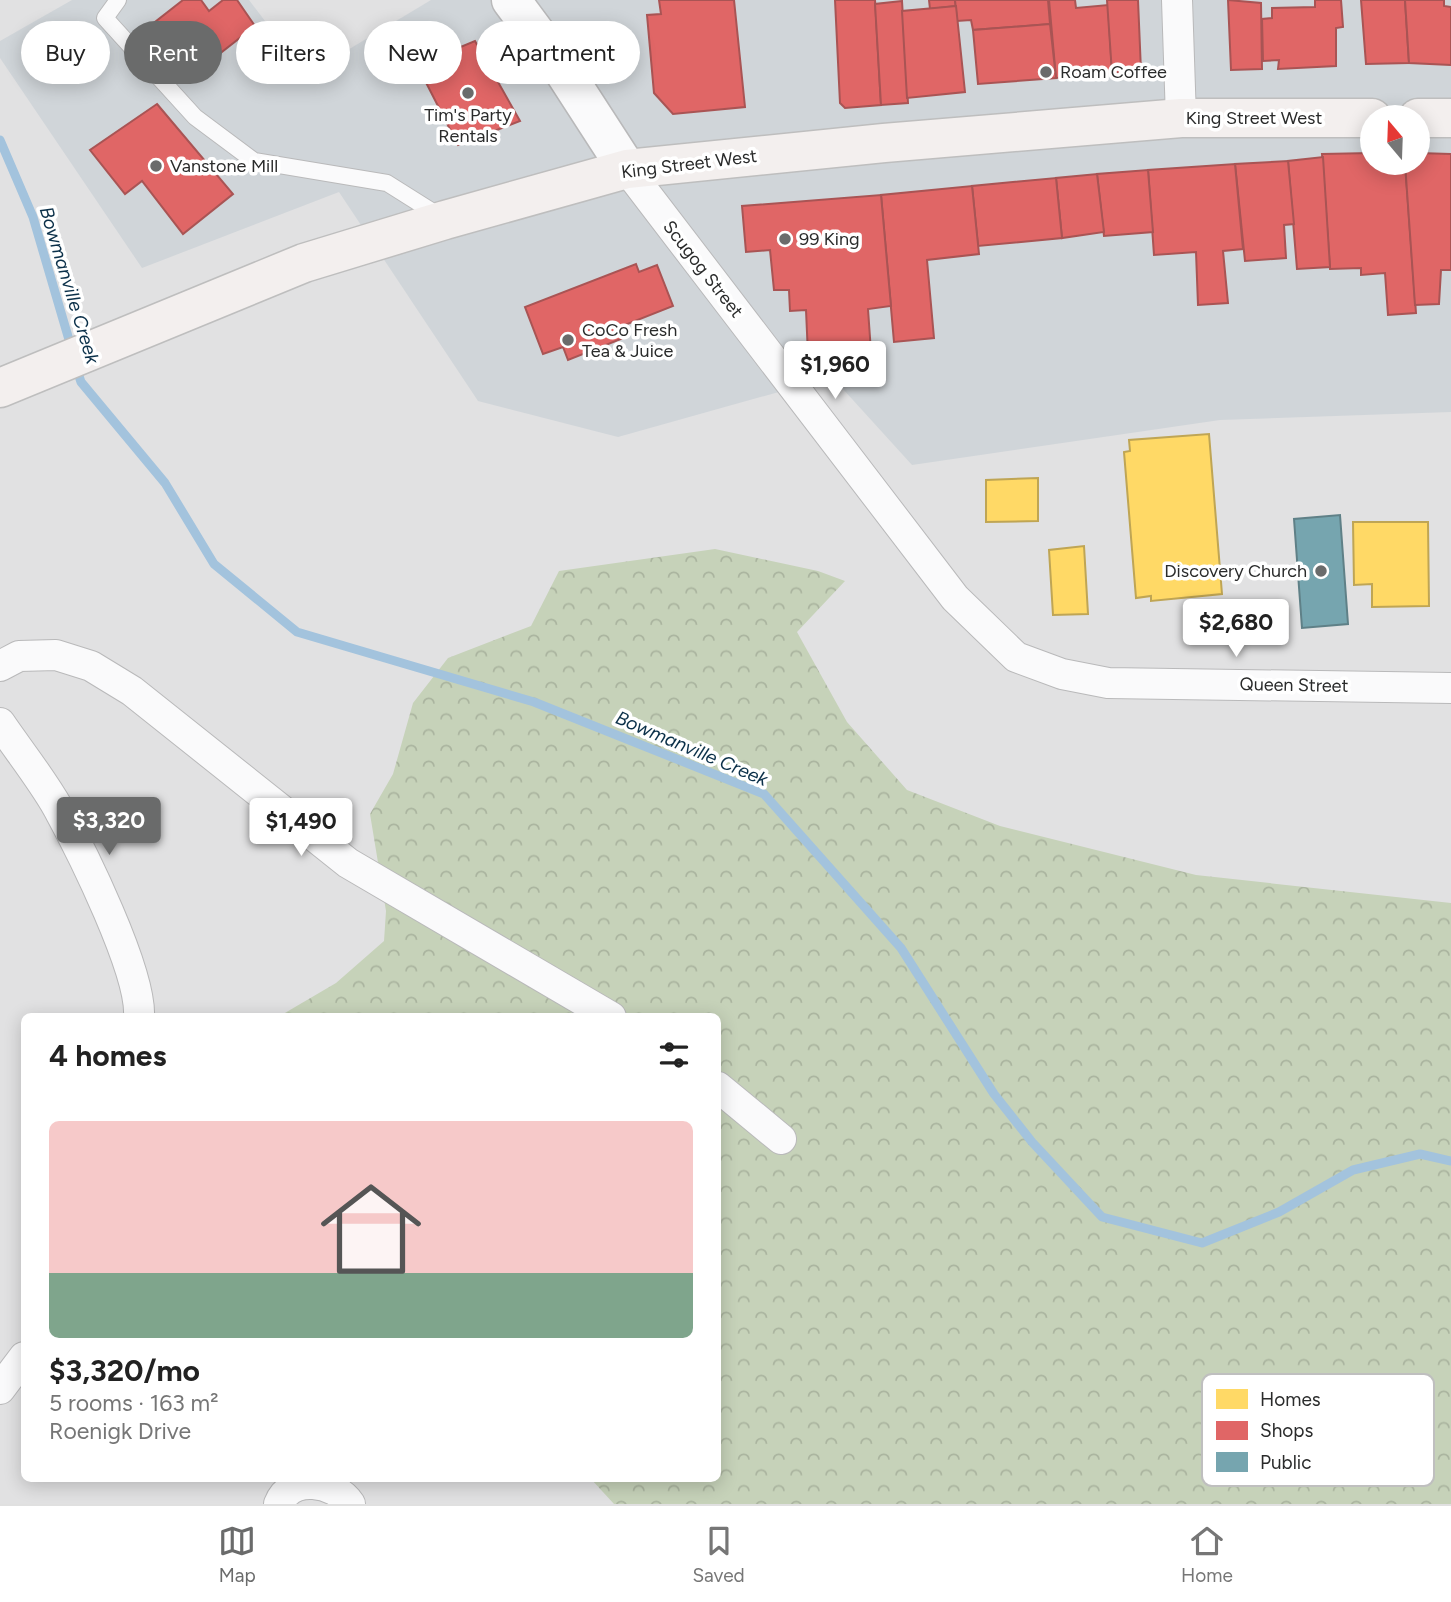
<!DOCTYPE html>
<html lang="en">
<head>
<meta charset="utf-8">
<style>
	body { margin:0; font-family:Figtree,sans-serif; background:#f6f6f6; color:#222; height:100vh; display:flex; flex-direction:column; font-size:26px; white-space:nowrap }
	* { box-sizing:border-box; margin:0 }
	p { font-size:23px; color:#767676 }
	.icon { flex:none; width:38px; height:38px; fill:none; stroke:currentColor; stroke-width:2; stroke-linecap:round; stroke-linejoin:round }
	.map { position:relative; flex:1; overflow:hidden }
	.sheet { position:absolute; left:21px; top:1013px; width:700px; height:469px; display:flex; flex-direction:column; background:#fff; border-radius:10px; box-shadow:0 4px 18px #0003 }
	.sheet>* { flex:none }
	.guide { position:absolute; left:21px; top:21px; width:700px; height:63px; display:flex; gap:14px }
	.needle { width:46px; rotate:341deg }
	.tools { position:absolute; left:1360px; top:105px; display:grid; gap:14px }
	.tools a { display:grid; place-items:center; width:70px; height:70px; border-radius:50%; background:#fff; box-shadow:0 4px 18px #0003; font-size:35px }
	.price { position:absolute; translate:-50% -60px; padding:0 16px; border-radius:7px; background:#fff; color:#222; font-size:23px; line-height:46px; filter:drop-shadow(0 2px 4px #0008) }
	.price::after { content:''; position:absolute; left:50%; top:42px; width:21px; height:16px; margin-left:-10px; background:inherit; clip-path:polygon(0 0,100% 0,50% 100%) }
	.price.on { background:#6a6b6b; color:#fff }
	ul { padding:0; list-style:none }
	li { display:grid; align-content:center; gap:14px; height:371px; padding:0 28px }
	li span { display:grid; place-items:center; height:217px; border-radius:10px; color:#555 }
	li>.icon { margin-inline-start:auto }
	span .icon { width:126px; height:126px; fill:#fffc; stroke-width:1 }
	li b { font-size:30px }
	h2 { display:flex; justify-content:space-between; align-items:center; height:84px; padding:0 28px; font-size:30px }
	.chip { padding:0 24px; border-radius:32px; background:#fff; box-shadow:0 4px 18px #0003; font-size:24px; line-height:63px }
	.chip.on { background:#6a6b6b; color:#fff }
	.menu { display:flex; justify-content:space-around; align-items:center; height:98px; border-top:2px solid #e0e0e0; background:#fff; font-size:19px; color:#767676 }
	.menu a { display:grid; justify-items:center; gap:4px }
	.menu .on { color:#6a6b6b }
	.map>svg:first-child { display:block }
	.built { fill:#d0d5d9; fill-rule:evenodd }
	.forest { fill:url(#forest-crowns) }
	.homes { fill:#ffd966; stroke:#bfa554; stroke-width:2 }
	.shops { fill:#e06666; stroke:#a95454; stroke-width:2 }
	.public { fill:#76a5af; stroke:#5f8087; stroke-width:2 }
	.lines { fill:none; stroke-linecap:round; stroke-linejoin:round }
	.stream { stroke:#a3c3dd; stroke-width:9 }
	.lane-casing { stroke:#b9b9ba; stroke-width:18 }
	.street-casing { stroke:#b9b9ba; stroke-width:32 }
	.secondary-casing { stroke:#b9b9ba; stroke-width:41 }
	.primary-casing { stroke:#bebebe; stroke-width:41 }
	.lane { stroke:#fafafb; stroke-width:16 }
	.street { stroke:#fafafb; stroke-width:30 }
	.secondary { stroke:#fafafb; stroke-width:38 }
	.primary { stroke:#f3efee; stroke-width:38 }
	.poi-dot { fill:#6a6b6b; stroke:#fff; stroke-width:2.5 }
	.labels { text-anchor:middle; stroke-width:7; stroke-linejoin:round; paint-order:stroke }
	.poi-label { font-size:18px; fill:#2a2b2b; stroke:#fff; text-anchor:start }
	.street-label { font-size:18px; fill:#2a2b2b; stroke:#fff }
	.water-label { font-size:19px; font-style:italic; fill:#0b3049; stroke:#fff }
	.key { fill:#fff; stroke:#bfbfbf; stroke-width:2 }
	.key-label { font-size:19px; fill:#2a2b2b }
</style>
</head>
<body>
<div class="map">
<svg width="1451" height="1504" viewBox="0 0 1451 1504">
	<defs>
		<pattern id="forest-crowns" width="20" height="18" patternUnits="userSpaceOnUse" patternTransform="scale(1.75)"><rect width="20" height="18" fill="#c6d2b9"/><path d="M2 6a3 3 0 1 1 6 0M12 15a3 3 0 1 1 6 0" fill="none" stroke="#aab49f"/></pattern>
	</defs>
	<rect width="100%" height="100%" fill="#e1e1e2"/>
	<path class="built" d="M72 0H249L306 75 431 0H1451V412L1220 420 912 465 832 377 618 437 478 401 339 192 142 268 0 58V41ZM1372 117H1418V163H1372Z"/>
	<path class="forest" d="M715 549 818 571 845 581 797 632 847 722 907 790 1000 826 1196 875 1451 903V1504H614L591 1479H718V1017H278L336 983 384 941 386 911 370 814 393 774 413 703 448 658 531 626 559 571Z"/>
	<g class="homes">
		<path d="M1209 434 1222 594 1151 601V596L1136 598 1124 452 1130 451 1129 440Z"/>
		<path d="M1038 478V521L986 522V480Z"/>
		<path d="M1353 522H1428L1429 606 1372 607V584L1354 585Z"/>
		<path d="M1084 546 1088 614 1053 615 1049 550Z"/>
	</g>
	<g class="shops">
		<path d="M183 0H201L209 11 223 0H237L255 26 195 73 155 22Z"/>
		<path d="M659 0H734L745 107 673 114 654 93 647 15 661 14Z"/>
		<path d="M835 0H875L881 105 845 108 840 103Z"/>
		<path d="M929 0H955L956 6 930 9Z"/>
		<path d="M955 0H1048L1050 24 973 30 971 20 957 21Z"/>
		<path d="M1049 0H1075L1076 8 1108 5 1112 73 1056 78Z"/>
		<path d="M1107 0H1138L1141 71 1112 73Z"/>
		<path d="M1228 0 1261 3 1262 69 1231 70Z"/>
		<path d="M1315 0H1341L1343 27 1336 28V66L1278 69 1279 60 1263 61 1262 19 1272 18V8L1315 7Z"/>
		<path d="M1361 0H1405L1409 63 1366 64Z"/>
		<path d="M1405 0H1444V6L1451 7V65L1409 63Z"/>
		<path d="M902 1 908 103 881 105 875 4Z"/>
		<path d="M956 6 965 92 907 98 902 11Z"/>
		<path d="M1050 24 1056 78 978 84 973 30Z"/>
		<path d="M475 41 520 121 458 145 417 65Z"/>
		<path d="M157 104 233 194 183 234 142 181 125 194 90 150Z"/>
		<path d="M1372 153V163H1405L1416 313 1388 315 1385 273 1361 275V268L1330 269 1322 154Z"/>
		<path d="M1418 153 1451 154V270H1441L1439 304 1415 305 1405 163H1418Z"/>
		<path d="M1323 157 1330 267 1297 269 1288 161Z"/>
		<path d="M1288 161 1294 224 1284 225 1286 258 1245 261 1235 164Z"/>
		<path d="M1235 164 1243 249 1223 251 1228 303 1198 305 1196 252 1154 255 1148 170Z"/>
		<path d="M1148 170 1153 232 1104 236 1097 174Z"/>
		<path d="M1097 174 1104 232 1062 238 1056 178Z"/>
		<path d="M1056 178 1062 238 978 246 972 186Z"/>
		<path d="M972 186 979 254 927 260 934 338 894 342 881 195Z"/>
		<path d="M881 195 891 306 868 309 871 352 808 355 806 310 790 311 789 290H774L770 250 746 252 742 206Z"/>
		<path d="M636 264 639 272 657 265 673 306 617 328 621 339 568 360 563 347 543 354 525 307Z"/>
	</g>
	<path class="public" d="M1340 515 1348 624 1302 628 1294 519Z"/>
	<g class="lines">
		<g class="stream">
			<path d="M0 140 33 217 72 350"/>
			<path d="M76 367 81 382 165 483 214 564 297 632 534 702 764 794 901 948 994 1094 1032 1142 1102 1217 1202 1243 1279 1212 1353 1170 1420 1154 1451 1161"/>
		</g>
		<defs>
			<path id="lane" d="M118 0 105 18 195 117 254 161 387 183 441 217"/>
			<g id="street">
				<path d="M1177 0 1181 118"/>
				<path d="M627 169 955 598 1016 657 1062 674 1108 683 1451 688"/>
				<path d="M0 666 19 656 56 655 91 666 132 691 348 863 611 1017"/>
				<path d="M0 723C19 751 41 778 58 808 81 850 142 972 139 1017"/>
				<path d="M718 1087 781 1139"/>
				<path d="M0 1389 24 1357"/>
				<path d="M279 1504C290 1474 335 1481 350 1504"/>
			</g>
			<path id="secondary" d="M511 0 563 70 627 169"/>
			<g id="primary">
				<path d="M1418 118H1451"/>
				<path d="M0 388 304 263 445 220 627 169 884 143 1181 118H1372"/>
			</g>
		</defs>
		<use href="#lane" class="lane-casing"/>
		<use href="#street" class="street-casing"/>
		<use href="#secondary" class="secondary-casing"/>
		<use href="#primary" class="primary-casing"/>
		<use href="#lane" class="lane"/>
		<use href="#street" class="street"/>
		<use href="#secondary" class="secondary"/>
		<use href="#primary" class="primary"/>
	</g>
	<g class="poi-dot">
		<circle cx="1046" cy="72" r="7"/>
		<circle cx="468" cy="93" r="7"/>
		<circle cx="156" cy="166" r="7"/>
		<circle cx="785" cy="239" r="7"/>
		<circle cx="568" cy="340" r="7"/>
		<circle cx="1321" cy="571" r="7"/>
	</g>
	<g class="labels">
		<g class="poi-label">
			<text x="1060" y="78">Roam Coffee</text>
			<text x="468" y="121" text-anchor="middle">Tim's Party<tspan x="468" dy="21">Rentals</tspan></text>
			<text x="170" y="172">Vanstone Mill</text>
			<text x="799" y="245">99 King</text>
			<text x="582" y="336">CoCo Fresh<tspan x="582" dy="21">Tea &amp; Juice</tspan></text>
			<text x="1307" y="577" text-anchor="end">Discovery Church</text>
		</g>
		<g class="street-label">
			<text x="1254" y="124">King Street West</text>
			<text transform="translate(689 164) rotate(-7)" y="6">King Street West</text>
			<text transform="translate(703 269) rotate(52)" y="6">Scugog Street</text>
			<text transform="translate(1294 685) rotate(1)" y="6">Queen Street</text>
		</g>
		<g class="water-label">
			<text transform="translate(70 285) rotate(73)" y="7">Bowmanville Creek</text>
			<text transform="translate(692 748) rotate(23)" y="7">Bowmanville Creek</text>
		</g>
	</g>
	<rect x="1202" y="1374" width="232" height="112" rx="10" class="key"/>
	<rect x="1216" y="1389" width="32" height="20" fill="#ffd966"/>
	<rect x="1216" y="1421" width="32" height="19" fill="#e06666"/>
	<rect x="1216" y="1452" width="32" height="20" fill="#76a5af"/>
	<g class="key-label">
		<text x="1260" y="1406">Homes</text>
		<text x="1260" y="1437">Shops</text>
		<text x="1260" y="1469">Public</text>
	</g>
</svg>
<div class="tools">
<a><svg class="needle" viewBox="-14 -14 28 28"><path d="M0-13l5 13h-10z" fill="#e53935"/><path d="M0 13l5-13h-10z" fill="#767676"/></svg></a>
</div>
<b class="price" style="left:835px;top:401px">$1,960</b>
<b class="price" style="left:1236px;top:659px">$2,680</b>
<b class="price on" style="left:109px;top:857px">$3,320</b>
<b class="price" style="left:301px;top:858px">$1,490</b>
<div class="guide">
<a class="chip">Buy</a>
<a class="chip on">Rent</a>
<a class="chip">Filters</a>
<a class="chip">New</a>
<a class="chip">Apartment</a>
</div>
<section class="sheet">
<h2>4 homes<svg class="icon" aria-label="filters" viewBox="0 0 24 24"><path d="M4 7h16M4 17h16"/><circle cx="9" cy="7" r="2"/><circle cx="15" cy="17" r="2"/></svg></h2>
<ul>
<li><span style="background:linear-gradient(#f6c9c9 70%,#7fa58c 0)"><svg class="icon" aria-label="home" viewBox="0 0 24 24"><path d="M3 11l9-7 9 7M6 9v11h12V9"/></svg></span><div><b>$3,320/mo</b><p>5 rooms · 163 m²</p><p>Roenigk Drive</p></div></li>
</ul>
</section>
</div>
<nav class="menu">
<a class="on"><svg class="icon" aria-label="map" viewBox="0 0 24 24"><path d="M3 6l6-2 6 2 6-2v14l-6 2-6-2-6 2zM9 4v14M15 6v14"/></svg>Map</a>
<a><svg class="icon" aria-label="saved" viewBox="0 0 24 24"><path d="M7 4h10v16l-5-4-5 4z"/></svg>Saved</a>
<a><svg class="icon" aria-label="home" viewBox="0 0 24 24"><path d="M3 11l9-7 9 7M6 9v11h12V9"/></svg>Home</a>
</nav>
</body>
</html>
